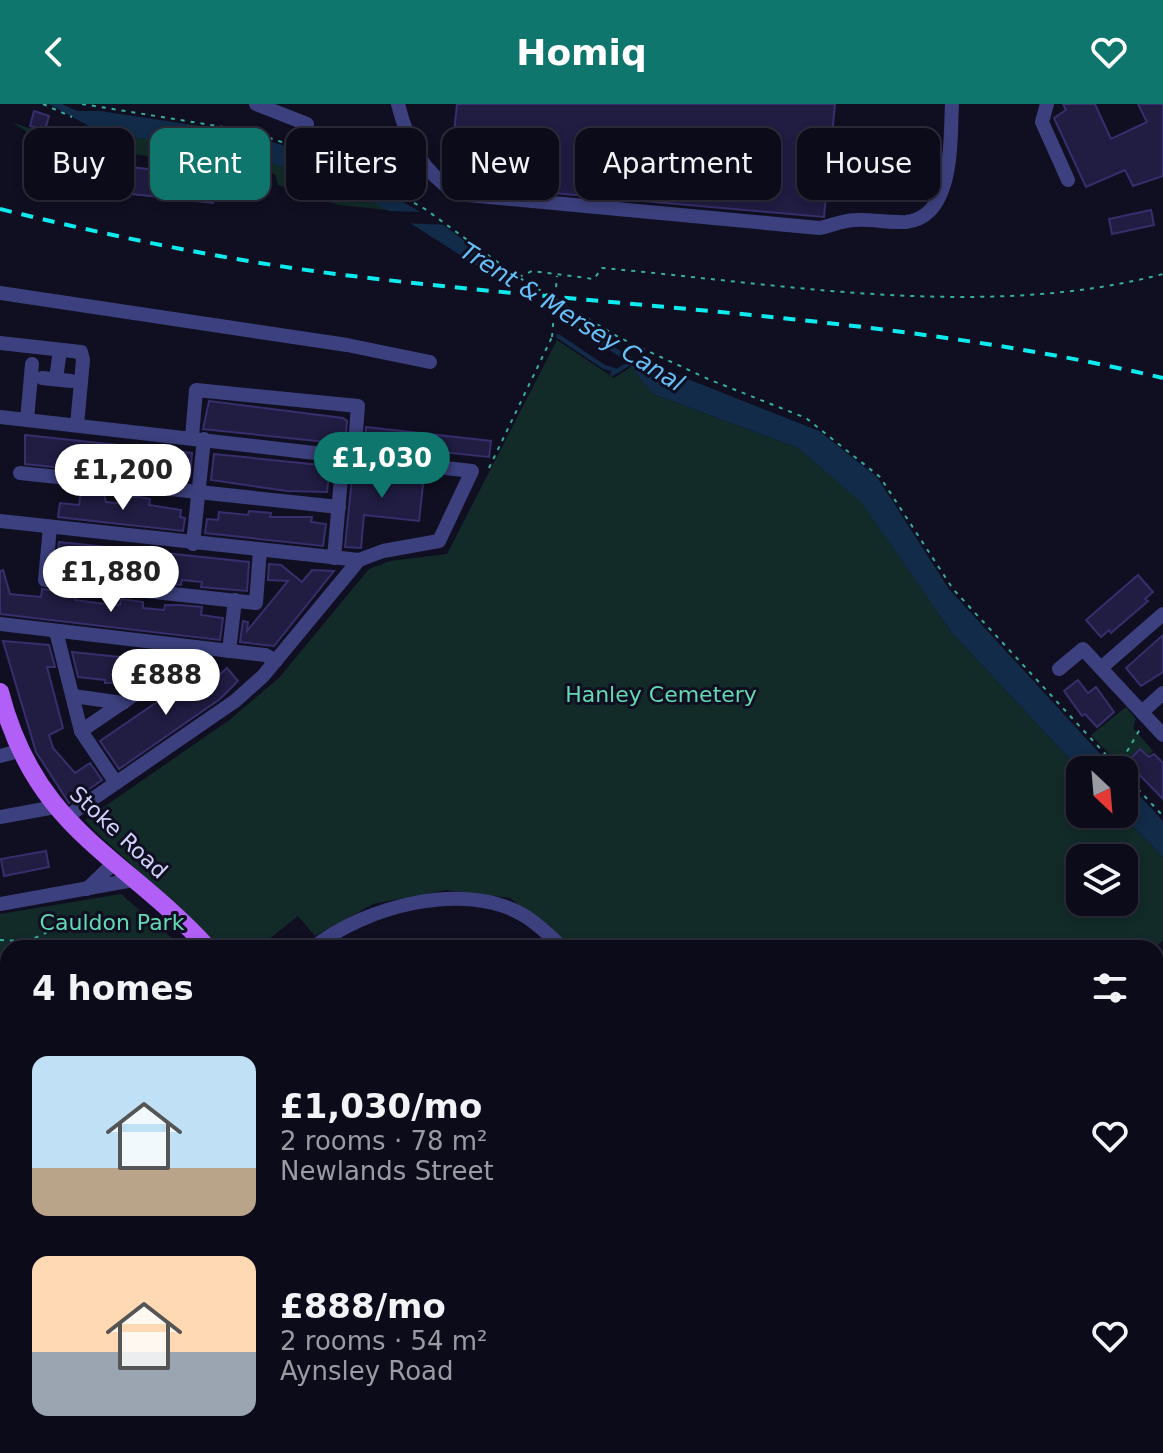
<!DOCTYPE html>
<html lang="en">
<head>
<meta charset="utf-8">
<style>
	body { margin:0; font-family:"DejaVu Sans",sans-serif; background:#151423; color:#f1f3f6; height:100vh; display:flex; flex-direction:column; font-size:30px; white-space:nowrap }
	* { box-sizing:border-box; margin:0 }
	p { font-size:26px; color:#9a9ba2 }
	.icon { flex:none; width:44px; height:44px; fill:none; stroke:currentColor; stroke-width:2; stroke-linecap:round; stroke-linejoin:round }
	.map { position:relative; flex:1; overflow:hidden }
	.panel { position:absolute; left:0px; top:836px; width:1164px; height:514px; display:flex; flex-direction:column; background:#0c0b1a; border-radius:24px 24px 0 0; box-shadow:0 4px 12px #0003,0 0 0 2px #2c2b39 }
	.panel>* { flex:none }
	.hud { position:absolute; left:24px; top:24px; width:1116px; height:72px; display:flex; gap:16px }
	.needle { width:52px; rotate:154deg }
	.buttons { position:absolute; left:1066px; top:652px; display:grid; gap:16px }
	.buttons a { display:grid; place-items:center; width:72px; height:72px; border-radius:16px; background:#0c0b1a; box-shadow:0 4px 12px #0003,0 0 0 2px #2c2b39; font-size:40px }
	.price { position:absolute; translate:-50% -68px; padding:0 18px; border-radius:28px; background:#fff; color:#222; font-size:26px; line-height:52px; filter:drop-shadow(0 2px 4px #0008) }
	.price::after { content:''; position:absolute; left:50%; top:48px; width:24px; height:18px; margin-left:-12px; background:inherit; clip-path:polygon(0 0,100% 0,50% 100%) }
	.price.selected { background:#0f766e; color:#fff }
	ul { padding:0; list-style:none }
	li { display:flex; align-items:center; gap:24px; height:200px; padding:0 32px }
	li span { display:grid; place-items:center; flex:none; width:224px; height:160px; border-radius:16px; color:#555 }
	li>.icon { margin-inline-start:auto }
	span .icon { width:96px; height:96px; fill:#fffc; stroke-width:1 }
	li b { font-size:34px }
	h2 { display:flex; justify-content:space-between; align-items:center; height:96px; padding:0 32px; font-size:34px }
	.pill { padding:0 28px; border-radius:16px; background:#0c0b1a; box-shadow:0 4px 12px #0003,0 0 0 2px #2c2b39; font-size:28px; line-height:72px }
	.pill.selected { background:#0f766e; color:#fff }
	header { display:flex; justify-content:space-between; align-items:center; height:104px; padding:0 32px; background:#0f766e; color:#fff; font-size:36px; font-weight:800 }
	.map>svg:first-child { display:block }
	.green { fill:#122b28; fill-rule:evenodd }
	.water { fill:#112b48 }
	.pier { fill:#100f22 }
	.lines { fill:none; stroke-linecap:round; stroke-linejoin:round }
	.stream { stroke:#112b48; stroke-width:4 }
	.building { fill:#201c42; stroke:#362f6c; stroke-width:2 }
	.path { stroke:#35ae9c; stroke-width:2; stroke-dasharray:4 6; stroke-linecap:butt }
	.minor { stroke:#3c407e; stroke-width:14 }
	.major { stroke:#b15ff6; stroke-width:18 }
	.rail { stroke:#0debee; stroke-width:4; stroke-dasharray:12 10; stroke-linecap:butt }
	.path-bridge { stroke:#35ae9c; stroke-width:2; stroke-dasharray:4 6; stroke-linecap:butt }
	.labels { text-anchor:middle; stroke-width:6; stroke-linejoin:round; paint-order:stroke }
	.park-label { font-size:22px; fill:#62d9b1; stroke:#100f22 }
	.street-label { font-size:22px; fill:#d3d2fd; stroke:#100f22 }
	.water-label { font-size:24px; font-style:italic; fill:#66c0f7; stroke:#100f22 }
</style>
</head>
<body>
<header><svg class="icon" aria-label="back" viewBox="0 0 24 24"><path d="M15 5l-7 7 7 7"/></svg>Homiq<svg class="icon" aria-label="heart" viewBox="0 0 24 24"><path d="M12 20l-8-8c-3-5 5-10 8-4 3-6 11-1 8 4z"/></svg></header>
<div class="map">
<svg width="1163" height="1349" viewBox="0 0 1163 1349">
	<rect width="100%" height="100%" fill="#100f22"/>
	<g class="green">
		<path d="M13 19 46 29 90 35 92 24 101 29C207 42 293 54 388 106L339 101 278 81 275 70 41 37Z"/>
		<path d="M557 236 614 274 631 263 653 290 798 344 862 398 952 529 1080 666V710H1121L1163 753V836L1155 844H571L510 794 446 786 373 800 315 832 298 812 258 844H222L95 727 85 716 228 617 279 574 369 465 390 457 447 450ZM1080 754H1124V798H1080Z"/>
		<path d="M1126 603 1136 615 1133 624 1153 647 1149 651 1140 644 1120 661 1091 631Z"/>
		<path d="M121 790 183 844H8V1025L0 1028V810Z"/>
		<path d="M1163 1318V1349H1124L1133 1342H1156V1324Z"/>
	</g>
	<g class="water">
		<path d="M49 0H62L77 7H100L233 27 282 41 339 62 442 120 569 215 627 251 819 327 877 373 949 485 1115 666H1080L952 529 862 399 798 344 653 290 625 256 410 119 344 82 229 46 101 29Z"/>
		<path d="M1124 675 1163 717V753L1121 710Z"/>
	</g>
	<g class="pier">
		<path d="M381 107 431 108 450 121 402 119Z"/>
		<path d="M484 173 523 176 575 214 567 213 564 222Z"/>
	</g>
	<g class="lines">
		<g class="stream">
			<path d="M558 232 604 263 618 267"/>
			<path d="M612 270 630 259"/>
		</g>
	</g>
	<g class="building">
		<path d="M457 0H835L824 113 475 82 476 71 450 68Z"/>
		<path d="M1063 0H1095L1111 35 1147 18 1138 0H1163V72L1133 82 1125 66 1086 83 1054 14 1066 6Z"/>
		<path d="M34 7 49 12 45 26 30 22Z"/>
		<path d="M62 55 216 73 213 99 59 82Z"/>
		<path d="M1151 106 1154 121 1112 130 1109 115Z"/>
		<path d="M209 297 343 314 347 317 345 340 203 325Z"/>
		<path d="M366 323 491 337 489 353 365 340Z"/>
		<path d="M25 331 192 349 190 373 177 372V376L25 360Z"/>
		<path d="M214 350 330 362 327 388 287 387 211 376Z"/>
		<path d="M353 364 424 372 419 417 364 411 361 444 345 443Z"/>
		<path d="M85 386 104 390 106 398 126 400 127 393H140L150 395 149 401 181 406 180 413 185 414 183 427 58 413 60 399 79 401 81 387Z"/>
		<path d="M249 407 271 409 270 413H312L311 418 326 420 323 442 205 429 207 415 218 416 219 408 248 411Z"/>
		<path d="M59 438 249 458 247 487 201 483 202 478 182 476 181 481 56 467Z"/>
		<path d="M269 460 281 461 302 478 312 466 334 467 274 542 240 538 243 517 248 518 247 527 288 477 268 476Z"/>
		<path d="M3 466 10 490 41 493 42 485 76 490 75 496 97 499 120 501 121 495 143 498V504L164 506 165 501H179L202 503 201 511 223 514 220 536 0 510V467Z"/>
		<path d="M1138 471 1153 488 1145 495 1148 497 1111 529 1109 526 1101 533 1086 516Z"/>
		<path d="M1163 531V568L1141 582 1126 564Z"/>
		<path d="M3 537 49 541 55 563H47L63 624 49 631 53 644 75 669 90 659 102 676 69 699 36 648Z"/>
		<path d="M72 548 159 557V562L133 578 105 579V576L78 573Z"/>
		<path d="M227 564 238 577 220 595 119 665 100 637 201 568 209 580Z"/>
		<path d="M1078 576 1088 589 1096 583 1114 608 1097 623 1085 610 1082 612 1064 587Z"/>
		<path d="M1140 645 1149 653 1154 650 1163 659V695L1127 658Z"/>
		<path d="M46 747 49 763 4 772 1 755Z"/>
	</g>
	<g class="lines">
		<g class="path">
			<path d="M43 0 72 13"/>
			<path d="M82 0 248 27 340 57 425 105 518 173 620 234 708 275 806 314 880 373 953 485 1120 666"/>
			<path d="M519 173 532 167 594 175 602 164C784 180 984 217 1163 170"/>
			<path d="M489 364 552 233"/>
			<path d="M1109 652 1125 651 1140 625"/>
			<path d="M1124 670 1163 712"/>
			<path d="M0 836 25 837 29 844"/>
			<path d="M25 837C42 832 59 826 58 806"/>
			<path d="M0 873 8 867"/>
			<path d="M0 923 8 921"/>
			<path d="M0 947 8 952"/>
			<path d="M0 1014 8 1012"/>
			<path d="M1156 1167 1163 1168"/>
			<path d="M0 1274 8 1268"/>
		</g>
		<g class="minor">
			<path d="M256 0 307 20"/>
			<path d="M398 0C408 40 422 67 457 90L819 124C831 122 843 116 856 116 872 115 889 119 906 118 955 113 950 35 952 0"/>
			<path d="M1047 0 1042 18 1068 76"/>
			<path d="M0 189 347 241 430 258"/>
			<path d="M0 239 81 248 83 256 77 321"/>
			<path d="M42 274 71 277"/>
			<path d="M56 275 60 246"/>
			<path d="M0 313 472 367 439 437 383 447 359 456 263 572 235 597 65 714"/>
			<path d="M27 316 32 260"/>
			<path d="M192 333 196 286 358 302 354 352"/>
			<path d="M20 369 339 403"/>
			<path d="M0 417 359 456"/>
			<path d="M50 423 45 476 256 499 260 446"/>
			<path d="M193 440 204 335"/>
			<path d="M334 454 343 351"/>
			<path d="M0 520 265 551 276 557"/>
			<path d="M56 527 81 627 203 544"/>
			<path d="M229 547 235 496"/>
			<path d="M1101 564 1163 510"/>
			<path d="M1059 565 1083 545 1163 631"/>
			<path d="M73 592 123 599"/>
			<path d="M1142 608 1163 589"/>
			<path d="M81 627 116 679"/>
			<path d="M0 652 19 647"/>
			<path d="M0 713 55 703"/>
			<path d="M87 785 113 760"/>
			<path d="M0 800 133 776"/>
			<path d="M313 844C364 803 464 775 525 812 538 820 551 833 563 844"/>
			<path d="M1156 969 1163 976"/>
			<path d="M1156 1018 1163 1011"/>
			<path d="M1156 1095 1163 1087"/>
			<path d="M1156 1117 1163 1124"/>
			<path d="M0 1198 8 1196"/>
			<path d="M0 1233 8 1230"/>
			<path d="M3 1312 8 1326"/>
			<path d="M1156 1318 1163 1313"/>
			<path d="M14 1342 17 1349"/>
			<path d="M69 1342 71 1349"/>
			<path d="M124 1342V1349"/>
			<path d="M173 1342 175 1349"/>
			<path d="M857 1342 868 1349"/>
			<path d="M309 1349 328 1342"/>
			<path d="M1117 1349 1126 1342"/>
		</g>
		<g class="major">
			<path d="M0 588C36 727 122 750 208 844"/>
			<path d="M1156 869 1163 861"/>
			<path d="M677 1342 700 1349"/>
			<path d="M534 1349 535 1342"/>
			<path d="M553 1349 555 1342"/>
			<path d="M772 1349 776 1342"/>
		</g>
		<path class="rail" d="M0 105C119 134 239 159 361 173 629 205 900 212 1163 274"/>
		<path class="path-bridge" d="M552 233 557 172"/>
	</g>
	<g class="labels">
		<g class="park-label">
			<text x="661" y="598">Hanley Cemetery</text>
			<text x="112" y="826">Cauldon Park</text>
		</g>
		<g class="street-label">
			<text transform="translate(119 728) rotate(43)" y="8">Stoke Road</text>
		</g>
		<g class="water-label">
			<text transform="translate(572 213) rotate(32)" y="8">Trent &amp; Mersey Canal</text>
		</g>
	</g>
</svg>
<div class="buttons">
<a><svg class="needle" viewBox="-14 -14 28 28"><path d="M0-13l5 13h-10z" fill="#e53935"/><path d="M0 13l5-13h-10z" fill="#9a9ba2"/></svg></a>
<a><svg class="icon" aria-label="layers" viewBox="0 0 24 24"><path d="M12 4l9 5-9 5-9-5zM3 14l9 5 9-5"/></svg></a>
</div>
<b class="price selected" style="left:382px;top:396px">£1,030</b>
<b class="price" style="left:123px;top:408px">£1,200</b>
<b class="price" style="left:111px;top:510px">£1,880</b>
<b class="price" style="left:166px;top:613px">£888</b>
<div class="hud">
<a class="pill">Buy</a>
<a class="pill selected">Rent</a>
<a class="pill">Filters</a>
<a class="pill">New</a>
<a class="pill">Apartment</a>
<a class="pill">House</a>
</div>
<section class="panel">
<h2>4 homes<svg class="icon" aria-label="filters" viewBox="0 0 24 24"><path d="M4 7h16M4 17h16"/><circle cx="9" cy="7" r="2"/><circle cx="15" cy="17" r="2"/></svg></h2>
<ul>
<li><span style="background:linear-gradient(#bfe0f5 70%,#b9a48a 0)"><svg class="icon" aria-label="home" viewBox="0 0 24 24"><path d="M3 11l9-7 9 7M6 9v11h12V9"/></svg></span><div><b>£1,030/mo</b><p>2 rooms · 78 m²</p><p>Newlands Street</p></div><svg class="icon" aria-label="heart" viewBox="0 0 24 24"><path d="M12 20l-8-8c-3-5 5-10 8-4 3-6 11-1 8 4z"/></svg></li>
<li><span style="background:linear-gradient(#ffd9b3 60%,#9aa5b1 0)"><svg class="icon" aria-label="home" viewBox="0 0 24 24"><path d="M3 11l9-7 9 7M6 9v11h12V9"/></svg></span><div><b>£888/mo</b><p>2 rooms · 54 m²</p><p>Aynsley Road</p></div><svg class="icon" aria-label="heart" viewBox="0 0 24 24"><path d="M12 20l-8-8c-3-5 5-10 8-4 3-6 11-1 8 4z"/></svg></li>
</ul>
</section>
</div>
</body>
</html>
